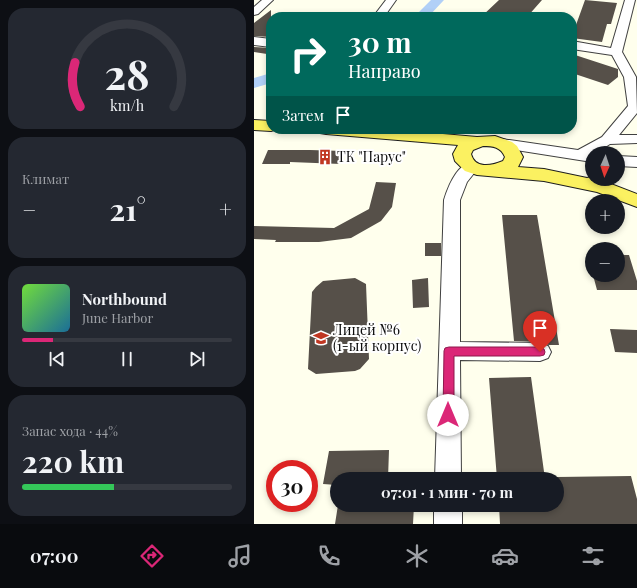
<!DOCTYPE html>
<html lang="ru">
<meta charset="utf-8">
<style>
:root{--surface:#171b24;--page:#242831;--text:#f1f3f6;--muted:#9ea1a6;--line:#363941;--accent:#db2777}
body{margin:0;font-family:"Playfair Display",serif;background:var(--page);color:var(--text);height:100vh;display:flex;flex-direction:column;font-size:15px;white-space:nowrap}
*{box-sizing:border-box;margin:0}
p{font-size:13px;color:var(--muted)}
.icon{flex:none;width:22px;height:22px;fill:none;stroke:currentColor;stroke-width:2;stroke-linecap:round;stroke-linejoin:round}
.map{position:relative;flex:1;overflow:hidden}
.side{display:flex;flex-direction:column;gap:8px;padding:8px;background:#0d0f14;width:254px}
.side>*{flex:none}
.hud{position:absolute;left:12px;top:12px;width:311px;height:122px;border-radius:16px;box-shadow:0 2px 6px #0003;background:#00695c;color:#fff;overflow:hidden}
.needle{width:26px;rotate:183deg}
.fabs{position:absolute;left:331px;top:146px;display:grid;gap:8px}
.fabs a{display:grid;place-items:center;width:40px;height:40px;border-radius:50%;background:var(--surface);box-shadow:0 2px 6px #0003;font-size:20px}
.speed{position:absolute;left:12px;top:460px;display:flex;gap:8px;font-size:20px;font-weight:700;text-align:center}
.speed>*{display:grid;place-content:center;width:52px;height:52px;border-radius:50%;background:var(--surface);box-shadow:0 2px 6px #0003;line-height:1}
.speed .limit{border:6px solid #d22;background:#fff;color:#111}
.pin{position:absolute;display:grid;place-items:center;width:34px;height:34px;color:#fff;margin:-41px -17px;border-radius:50% 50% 50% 0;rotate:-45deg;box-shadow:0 0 4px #0007}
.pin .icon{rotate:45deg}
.me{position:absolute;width:44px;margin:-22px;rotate:0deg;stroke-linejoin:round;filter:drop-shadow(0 0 3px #0008)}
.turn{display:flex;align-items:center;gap:14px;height:84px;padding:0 16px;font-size:18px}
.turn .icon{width:52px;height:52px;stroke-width:2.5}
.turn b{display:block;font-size:28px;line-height:34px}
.then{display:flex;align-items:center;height:38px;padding:0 16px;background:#0003;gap:8px;font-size:15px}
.big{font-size:30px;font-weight:700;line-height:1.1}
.side .card{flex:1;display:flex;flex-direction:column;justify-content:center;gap:6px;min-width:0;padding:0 14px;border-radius:16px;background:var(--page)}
.side .dial{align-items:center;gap:0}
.dial svg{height:104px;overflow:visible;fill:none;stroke:var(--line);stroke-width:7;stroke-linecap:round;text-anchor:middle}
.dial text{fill:var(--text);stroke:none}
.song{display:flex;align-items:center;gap:12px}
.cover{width:48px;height:48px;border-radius:6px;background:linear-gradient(135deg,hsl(100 70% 55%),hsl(200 70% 35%))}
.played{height:4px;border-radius:2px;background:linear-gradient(90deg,var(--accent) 15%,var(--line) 15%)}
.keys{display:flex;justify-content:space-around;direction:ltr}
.heat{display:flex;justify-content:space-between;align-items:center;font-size:22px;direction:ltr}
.charge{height:6px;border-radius:3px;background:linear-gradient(90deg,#34c759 44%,var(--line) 0)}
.trip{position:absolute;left:76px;top:472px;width:234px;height:40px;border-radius:20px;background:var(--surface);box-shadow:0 2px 6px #0003;font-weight:700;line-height:40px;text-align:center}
.tabs{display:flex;height:64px;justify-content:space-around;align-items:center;background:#090b0e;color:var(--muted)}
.tabs .icon{width:28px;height:28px}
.tabs .active{color:var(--accent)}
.tabs b{font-size:18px;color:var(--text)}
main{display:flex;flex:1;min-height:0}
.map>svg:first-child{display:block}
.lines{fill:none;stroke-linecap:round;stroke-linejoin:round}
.river{fill:#b1d0f7;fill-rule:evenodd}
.building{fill:#565049}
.minor-casing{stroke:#404040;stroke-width:2}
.major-casing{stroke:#1e1e1e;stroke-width:2}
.minor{fill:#fff;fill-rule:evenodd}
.major{fill:#fbf161;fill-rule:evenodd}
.route{fill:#db2777;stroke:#8e194d}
.labels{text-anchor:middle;stroke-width:4;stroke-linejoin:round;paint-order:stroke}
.poi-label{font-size:14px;fill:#0d0d0d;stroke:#fff;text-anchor:start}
</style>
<main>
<section class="side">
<div class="card dial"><svg viewBox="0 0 100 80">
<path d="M14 69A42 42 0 1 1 86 69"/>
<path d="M14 69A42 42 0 0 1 10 35" stroke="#db2777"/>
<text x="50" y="56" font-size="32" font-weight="700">28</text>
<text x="50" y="72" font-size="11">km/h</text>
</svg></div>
<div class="card"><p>Климат</p>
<div class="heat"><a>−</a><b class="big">21°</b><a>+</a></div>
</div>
<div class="card">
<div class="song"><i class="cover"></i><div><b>Northbound</b><p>June Harbor</p></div></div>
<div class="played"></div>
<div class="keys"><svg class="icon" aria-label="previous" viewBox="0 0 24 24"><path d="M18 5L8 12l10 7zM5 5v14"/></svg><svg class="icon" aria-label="pause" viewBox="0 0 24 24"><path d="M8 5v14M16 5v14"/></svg><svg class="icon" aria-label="next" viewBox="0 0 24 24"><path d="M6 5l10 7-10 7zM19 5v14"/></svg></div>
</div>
<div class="card"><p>Запас хода · 44%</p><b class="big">220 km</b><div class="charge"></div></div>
</section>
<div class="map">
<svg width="383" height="524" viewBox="0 0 383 524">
<rect width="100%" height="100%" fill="#ffffed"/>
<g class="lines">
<path class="river" d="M177 0H190L174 17H160Z
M17 73V83L0 88V78Z"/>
</g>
<path class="building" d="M245 0H288L273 17H227Z
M331 0 363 3 357 24H353L348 42 318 38V25H322Z
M17 10V37L0 36V23Z
M0 47 17 48V51L13 54 0 52Z
M318 54 364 69V77L354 85 318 73Z
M14 150H56L90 151 87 164 36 162V164H8Z
M122 182 142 183 138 207 127 221 97 238 65 242H21L22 240 0 239V226L80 228 115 209Z
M248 215H283L305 345H295L286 342 260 341Z
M171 243H187V256H171Z
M364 255H375L383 281V290H343L339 275H364Z
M101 278 112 284 115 359 106 369 101 371 62 374 54 369 58 292 62 287 69 281Z
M174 278 175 307 159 308 158 280Z
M356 329 383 330V353L361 352Z
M277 377 291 479H243L235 378Z
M135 450 134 479H83V485L69 484 75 451Z
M377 476 383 499V524H246L245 505H303V477Z
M84 505H160L159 524H81Z"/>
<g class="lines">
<g class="minor-casing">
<path id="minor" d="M8 0H19L4 14 0 15V7Z
M132 0H142L130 17H119Z
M371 0H381L368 52 382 77 383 113 365 135H383V143L356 144 342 153H338V162L243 147 240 144 243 141 248 139 324 150 348 137 374 106 370 77 358 55 318 49V41L357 48Z
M0 37 17 39V47L0 45Z
M364 156 383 157V167L364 166Z
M217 162 223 164 225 167 213 182 206 200V342L286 343 294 346 297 352 294 358 286 361 206 360 207 479H181L190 200C194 187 202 166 217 162Z
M180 505H208V524H180Z"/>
</g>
<g class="major-casing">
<path id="major" d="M0 120 17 121V129H23L17 131 0 130Z
M64 129H132L223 137 241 136 258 142 263 146 269 157 264 167 290 169 333 178 337 177 338 179H344L383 194V207L343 192 290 181 223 175 211 171 201 161 199 154 204 145 72 134 66 133ZM229 146C239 146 247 147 251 157L249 161C237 166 221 169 217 154L219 150Z"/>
</g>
<use href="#minor" class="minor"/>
<use href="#major" class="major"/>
</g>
<path class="route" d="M195 347H286L290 349 291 352 290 355 286 356H200V415L199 419 194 420 190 419 189 415 190 351 191 348Z"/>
<defs>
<g id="building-bare" transform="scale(1.2)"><path d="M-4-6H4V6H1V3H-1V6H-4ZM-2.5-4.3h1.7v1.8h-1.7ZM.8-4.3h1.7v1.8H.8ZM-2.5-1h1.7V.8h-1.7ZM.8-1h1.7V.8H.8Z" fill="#c03722" stroke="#fff" stroke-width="2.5" paint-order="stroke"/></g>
<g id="school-bare" transform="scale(1.2)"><path d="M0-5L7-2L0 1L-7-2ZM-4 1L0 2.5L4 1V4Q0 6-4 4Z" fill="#c03722" stroke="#fff" stroke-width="2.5" paint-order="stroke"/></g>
</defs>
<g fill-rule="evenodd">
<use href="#building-bare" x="71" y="157"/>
<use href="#school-bare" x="67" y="338"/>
</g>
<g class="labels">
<g class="poi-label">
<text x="83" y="162">ТК "Парус"</text>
<text x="79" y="335">Лицей №6<tspan x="79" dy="16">(1-ый корпус)</tspan></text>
</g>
</g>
</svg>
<div class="fabs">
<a><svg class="needle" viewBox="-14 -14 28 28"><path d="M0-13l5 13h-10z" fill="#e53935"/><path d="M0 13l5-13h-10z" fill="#9ea1a6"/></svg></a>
<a>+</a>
<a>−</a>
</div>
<div class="speed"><div class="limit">30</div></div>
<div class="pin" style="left:286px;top:352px;background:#d93025"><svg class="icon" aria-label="arrive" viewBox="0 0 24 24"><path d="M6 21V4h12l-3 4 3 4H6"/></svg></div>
<svg class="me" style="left:194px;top:415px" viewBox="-20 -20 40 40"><circle r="19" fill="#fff"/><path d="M0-13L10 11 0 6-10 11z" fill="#db2777"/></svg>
<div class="trip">07:01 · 1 мин · 70 m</div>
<div class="hud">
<div class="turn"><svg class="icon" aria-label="right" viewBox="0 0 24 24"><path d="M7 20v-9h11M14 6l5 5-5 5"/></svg><div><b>30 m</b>Направо</div></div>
<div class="then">Затем<svg class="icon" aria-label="arrive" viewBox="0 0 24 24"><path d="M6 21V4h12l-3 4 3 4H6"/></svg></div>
</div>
</div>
</main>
<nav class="tabs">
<b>07:00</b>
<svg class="icon active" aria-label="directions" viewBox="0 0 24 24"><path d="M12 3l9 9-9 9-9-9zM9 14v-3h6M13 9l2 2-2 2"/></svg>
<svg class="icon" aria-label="music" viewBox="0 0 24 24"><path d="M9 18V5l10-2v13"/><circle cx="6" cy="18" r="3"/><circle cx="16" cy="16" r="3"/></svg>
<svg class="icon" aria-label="phone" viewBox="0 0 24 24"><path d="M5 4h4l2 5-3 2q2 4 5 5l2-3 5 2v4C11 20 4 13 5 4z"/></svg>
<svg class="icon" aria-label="climate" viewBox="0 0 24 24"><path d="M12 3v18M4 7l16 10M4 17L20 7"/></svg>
<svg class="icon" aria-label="car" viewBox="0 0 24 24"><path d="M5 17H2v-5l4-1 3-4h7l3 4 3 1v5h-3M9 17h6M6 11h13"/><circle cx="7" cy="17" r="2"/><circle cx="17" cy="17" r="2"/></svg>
<svg class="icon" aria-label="filters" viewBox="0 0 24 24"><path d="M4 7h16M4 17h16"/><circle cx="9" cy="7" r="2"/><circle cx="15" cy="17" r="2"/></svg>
</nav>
